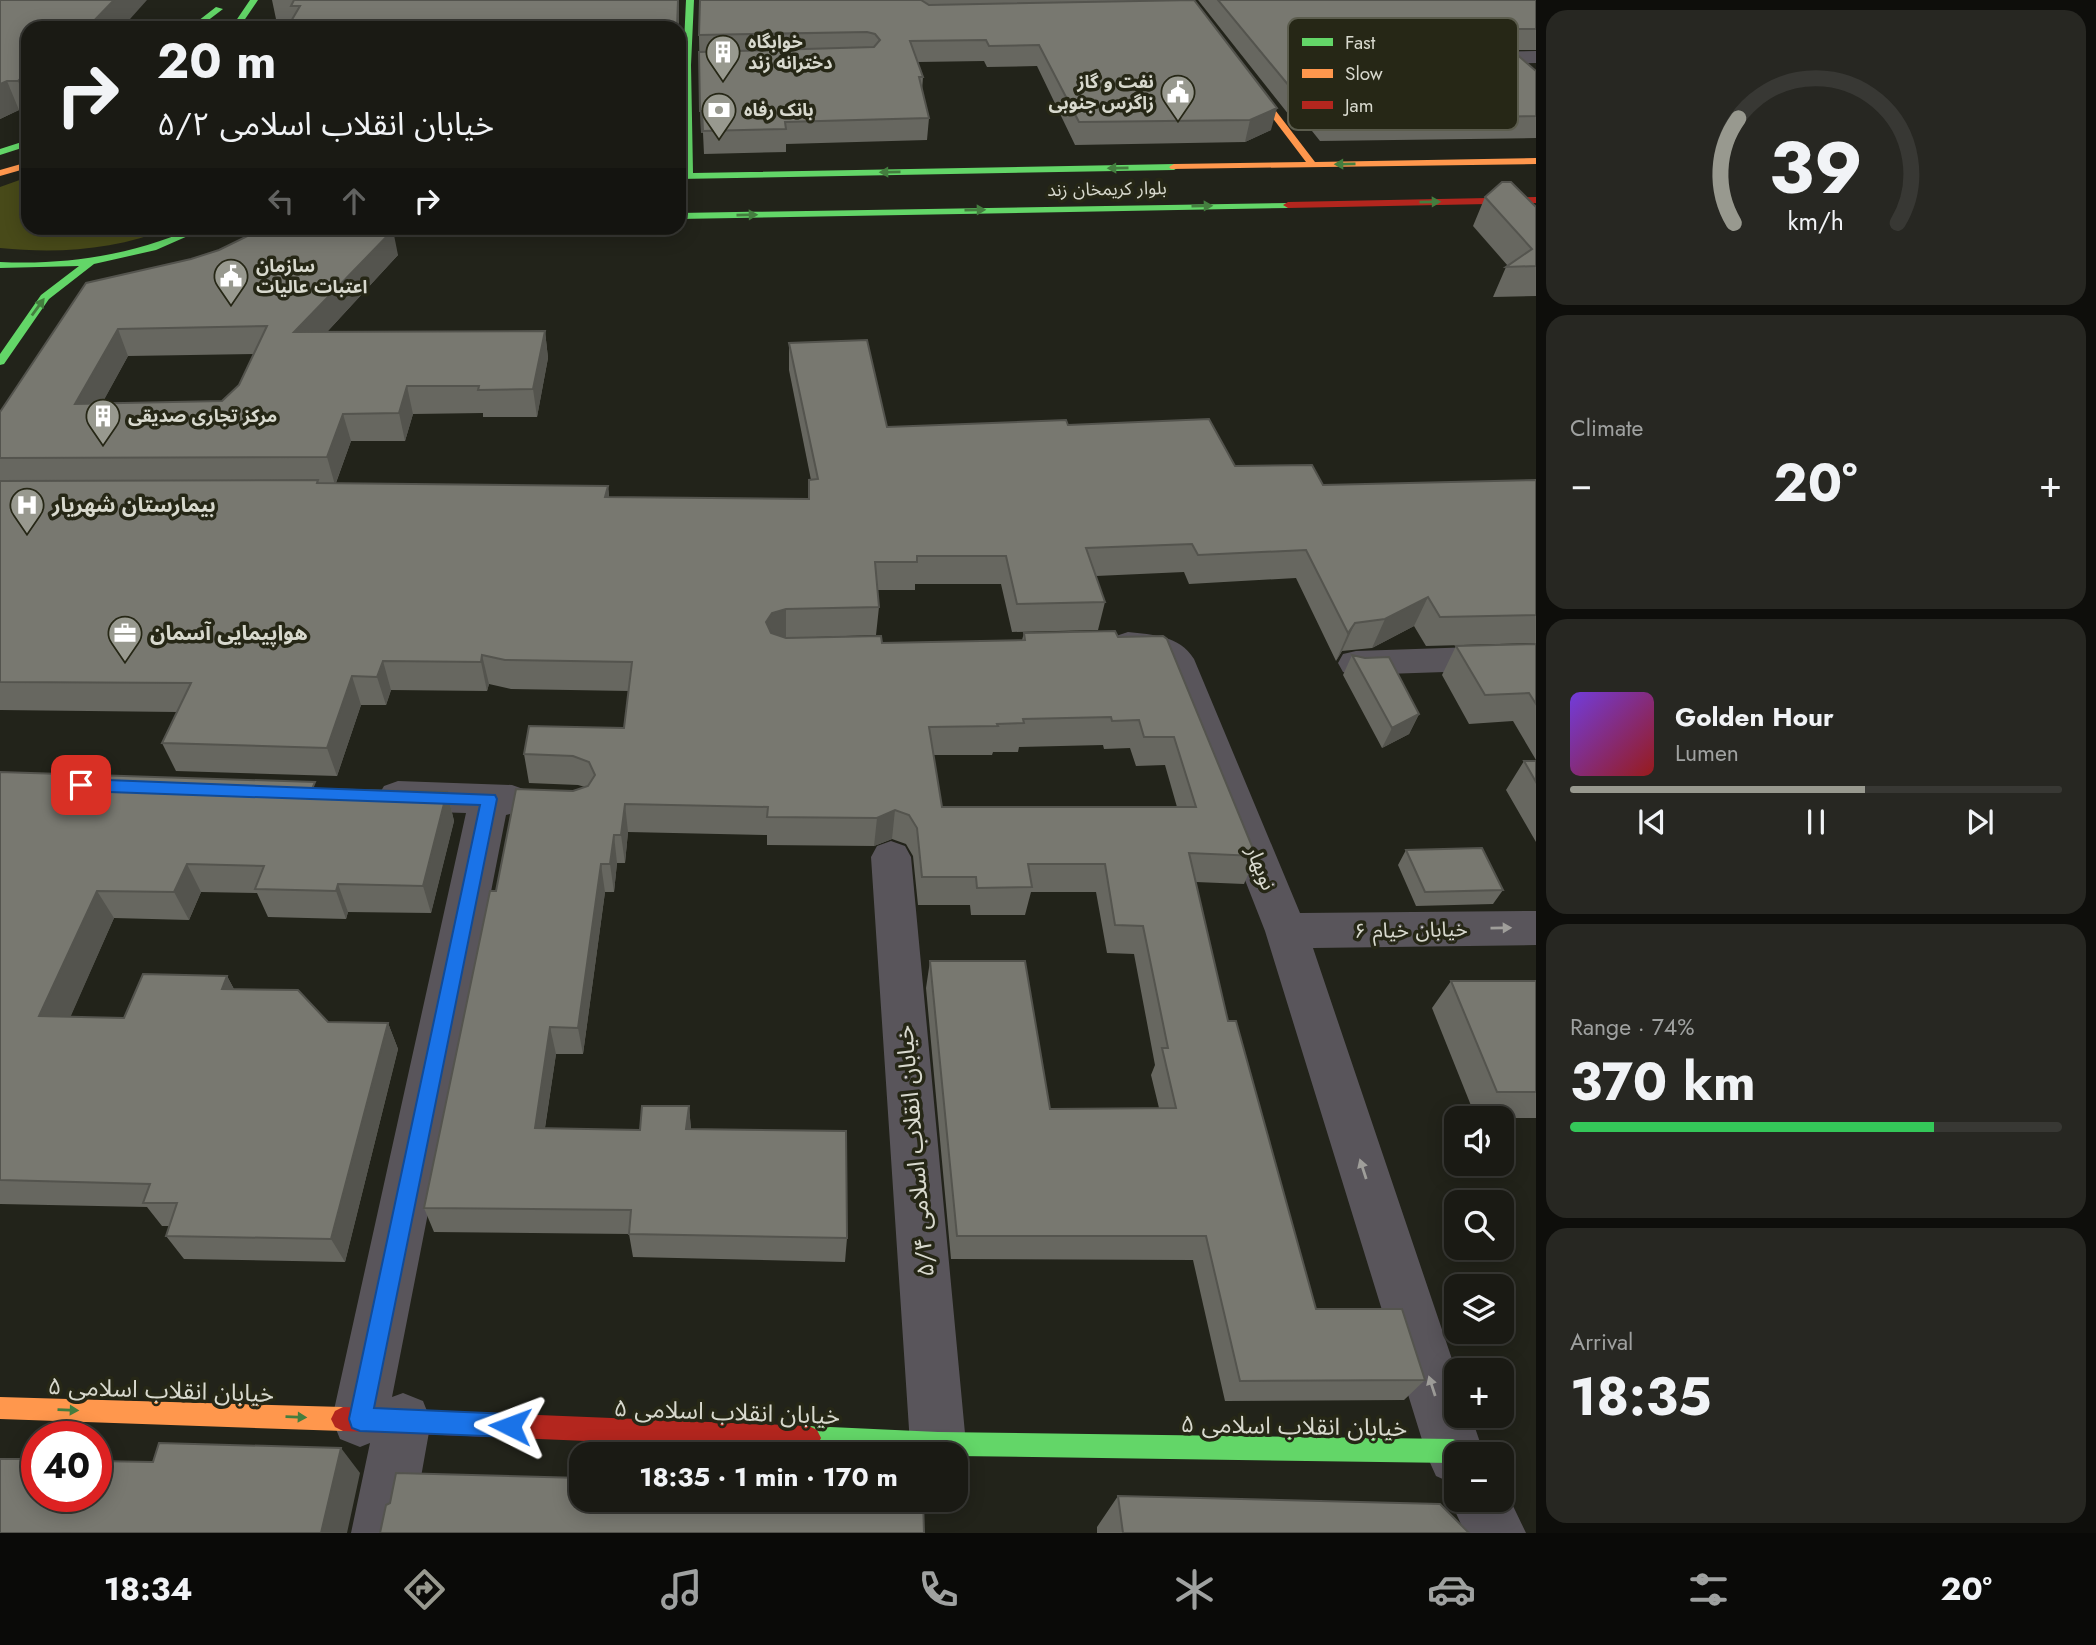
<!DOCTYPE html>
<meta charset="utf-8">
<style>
:root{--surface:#1a1a14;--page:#272722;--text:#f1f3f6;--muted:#9fa1a0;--line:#383834;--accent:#98998f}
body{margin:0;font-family:Jost,"Noto Sans Arabic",sans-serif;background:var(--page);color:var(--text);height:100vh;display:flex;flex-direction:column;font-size:26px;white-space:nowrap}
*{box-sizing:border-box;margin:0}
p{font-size:23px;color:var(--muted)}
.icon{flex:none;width:38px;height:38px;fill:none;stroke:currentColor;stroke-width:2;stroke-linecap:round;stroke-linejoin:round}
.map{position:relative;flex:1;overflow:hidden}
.sheet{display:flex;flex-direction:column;gap:10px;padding:10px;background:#0e0e0b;width:560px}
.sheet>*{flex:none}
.guide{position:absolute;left:21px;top:21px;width:665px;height:214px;border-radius:21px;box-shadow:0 4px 18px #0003,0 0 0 2px var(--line);background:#1a1a14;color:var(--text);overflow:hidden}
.buttons{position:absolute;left:1444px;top:1106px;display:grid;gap:14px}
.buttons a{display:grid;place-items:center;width:70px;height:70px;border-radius:14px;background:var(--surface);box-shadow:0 4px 18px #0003,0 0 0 2px var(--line);font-size:35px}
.speed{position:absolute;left:21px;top:1421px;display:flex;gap:14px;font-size:35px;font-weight:700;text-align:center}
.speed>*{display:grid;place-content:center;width:91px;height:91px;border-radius:50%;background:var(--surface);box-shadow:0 4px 18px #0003,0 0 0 2px var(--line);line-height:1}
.speed .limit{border:10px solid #d22;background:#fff;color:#111}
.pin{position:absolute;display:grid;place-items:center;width:60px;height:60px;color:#fff;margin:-30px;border-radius:14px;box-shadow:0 4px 10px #0006}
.me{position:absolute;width:77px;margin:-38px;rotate:273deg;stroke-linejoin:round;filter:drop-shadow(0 0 5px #0008)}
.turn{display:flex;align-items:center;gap:24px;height:147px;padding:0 21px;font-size:32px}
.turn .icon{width:91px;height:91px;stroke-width:2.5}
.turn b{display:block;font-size:49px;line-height:60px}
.lanes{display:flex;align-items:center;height:66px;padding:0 21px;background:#0003;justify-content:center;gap:35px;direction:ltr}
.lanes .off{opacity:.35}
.big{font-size:52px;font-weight:700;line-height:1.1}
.sheet .widget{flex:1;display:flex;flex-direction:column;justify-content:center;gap:10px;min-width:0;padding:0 24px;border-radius:21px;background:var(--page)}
.sheet .dial{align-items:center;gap:0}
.dial svg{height:182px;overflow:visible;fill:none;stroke:var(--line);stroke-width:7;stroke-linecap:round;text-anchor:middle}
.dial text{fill:var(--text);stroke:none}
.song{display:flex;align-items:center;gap:21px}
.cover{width:84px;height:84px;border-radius:10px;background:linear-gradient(135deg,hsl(260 70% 55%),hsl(0 70% 35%))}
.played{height:7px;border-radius:4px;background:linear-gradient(90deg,var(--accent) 60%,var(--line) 60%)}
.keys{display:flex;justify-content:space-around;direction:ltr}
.heat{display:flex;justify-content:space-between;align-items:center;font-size:38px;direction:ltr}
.charge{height:10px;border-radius:5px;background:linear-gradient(90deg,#34c759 74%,var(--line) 0)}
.trip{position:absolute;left:569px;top:1442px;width:399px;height:70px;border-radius:21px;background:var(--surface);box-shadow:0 4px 18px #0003,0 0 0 2px var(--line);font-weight:700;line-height:70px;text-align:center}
.tabs{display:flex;height:112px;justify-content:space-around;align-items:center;background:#0a0a08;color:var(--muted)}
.tabs .icon{width:49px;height:49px}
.tabs .on{color:var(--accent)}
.tabs b{font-size:32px;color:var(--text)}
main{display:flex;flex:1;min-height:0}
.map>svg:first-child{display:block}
.green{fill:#484a19}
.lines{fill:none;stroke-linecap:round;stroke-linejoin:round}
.street{fill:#59555b;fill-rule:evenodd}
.fast{fill:#63d668;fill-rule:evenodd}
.slow{fill:#ff974d;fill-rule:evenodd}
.jam{fill:#b3261e;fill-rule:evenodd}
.wall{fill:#676760;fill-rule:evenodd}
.shaded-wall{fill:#54544e}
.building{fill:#787870;stroke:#54544e;stroke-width:2;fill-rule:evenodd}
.oneway{fill:#447e3f}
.oneway2{fill:#9f9e9a}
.route{fill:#1a73e8;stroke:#114b97;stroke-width:2}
.labels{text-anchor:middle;stroke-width:7;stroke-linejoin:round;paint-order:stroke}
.far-poi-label{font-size:18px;font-weight:bold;fill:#d8d9ce;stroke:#262716;text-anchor:start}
.far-street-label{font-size:18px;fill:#d8d9ce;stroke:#262716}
.poi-label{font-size:21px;font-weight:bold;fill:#d8d9ce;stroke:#262716;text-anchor:start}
.street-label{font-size:21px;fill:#d8d9ce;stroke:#262716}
.near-street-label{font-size:24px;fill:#d8d9ce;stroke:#262716}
.key{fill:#262716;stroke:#5b5c4d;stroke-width:2}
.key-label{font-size:19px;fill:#d8d9ce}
</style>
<main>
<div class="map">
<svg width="1536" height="1533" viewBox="0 0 1536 1533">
<rect width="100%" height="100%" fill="#22231a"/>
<path class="green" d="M28 177V228H170C115 250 58 254 0 248V187Z"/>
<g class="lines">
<path class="street" d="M1536 51V63L1469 64 1459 58 1469 52Z
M1128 632C1153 635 1179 635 1194 659L1300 913 1536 911V945L1313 948 1456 1371V1416H1471L1484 1454H1456V1485L1436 1476 1427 1456 1265 931 1161 666 1152 659 1116 652 1110 644 1116 636Z
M1536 645V669L1356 675 1343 672 1338 663 1343 654 1356 651Z
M398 781 512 785 526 790 532 800 526 810 506 815 392 1397 403 1393 423 1401 431 1421 411 1533H351L370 1443 360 1447 340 1439 332 1419 466 813 398 811 384 806 378 796 384 786Z
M891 841 905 846 911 857 966 1444 956 1465V1454H914L910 1444 871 857 877 846Z
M1502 1483 1526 1533H1465L1450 1500 1456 1485V1500H1502Z"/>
<path class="fast" d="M250 0H258L239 28H231Z
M686 0H694L691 65 693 173 1174 164 1179 167 1174 170 679 179V173H683V65Z
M216 7 223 9 198 28H189Z
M28 140V146L0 155V149Z
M1291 203 1293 205 1288 208 679 219V213Z
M194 228H206L156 250 94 264 49 299 4 364 0 365V354L41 295 79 266 0 268V262C69 265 131 255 194 228Z
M809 1426 938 1432 1453 1439 1461 1443 1465 1451 1463 1454H1456V1461L1453 1463 956 1456 809 1450 801 1446 797 1438 801 1430Z"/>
<path class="slow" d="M1183 0H1191L1315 162 1536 158V164L1171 169 1169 167 1174 164 1306 162Z
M28 162V168L0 176V170Z
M0 1397 343 1407 351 1411 355 1419 351 1427 343 1431 0 1419Z"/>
<path class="jam" d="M1536 197V203L1288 208 1283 205 1288 202Z
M343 1407 809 1426 817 1430 821 1438 817 1446 809 1450 343 1431 335 1427 331 1419 335 1411Z"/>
</g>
<path class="wall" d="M0 0 28 28V110H19L0 119Z
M272 0H679V28H287L293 19H276Z
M700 0H1194L1271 130 1245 142 1075 145 1037 66 987 67 984 61 918 62 923 77 922 91 929 118 927 140 786 144V152L704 154 703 133H701L699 35Z
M1198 0H1536V50H1511L1536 71V138L1320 141 1300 116 1293 120Z
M1485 197 1536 207V296L1493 297 1506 267 1508 266 1473 226Z
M264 228H378L379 230 398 255 327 332 545 331 548 358 537 417H483V413L413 414 405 441H351L336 483 608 486 609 497 808 499 809 480H811L789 370V343L887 427 1068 425 1235 466 1323 485 1536 480V643L1426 646 1414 626 1372 648 1342 651 1336 661 1296 578 1189 584 1184 572 1096 576 1105 602 1098 630 1012 632 1001 584H915V590H877L879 607 876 635 785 638 882 643 1022 640 1024 633 1118 637 1256 856 1244 884 1196 882 1228 1021 1316 1309 1425 1380 1404 1400 1225 1401 1193 1260 951 1259 926 988 930 961 1050 1109 1159 1108 1151 1075 1155 1065 1134 954 1107 953 1096 892H1031L1025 915H971L970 905H918L913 856 906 844 892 839 874 846 767 845V835L628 832 625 863H617L614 892H605L583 1054H556L545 1128 640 1130 689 1106 691 1129 847 1238 845 1262 633 1257 629 1234 434 1232 424 1208 496 891 573 791 585 787 578 785 529 783 524 754 624 728 629 691 511 689 489 684 487 691 391 690 386 705H361L337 776 176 771 162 743 177 712 0 710V412L191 259 219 250ZM254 354 239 385 222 401 102 403 128 356ZM1103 745 1104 749 1130 748 1136 766 1165 765 1177 807H942L933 755H992L993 752H1018L1019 747Z
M1536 644V760L1513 721 1469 724 1442 675 1456 646Z
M1352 655 1419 714 1409 734 1382 748 1343 675Z
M1524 761H1536V842L1506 790Z
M0 772 317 789 447 792 454 821 431 913 348 912 346 919 268 917 257 893 201 892 189 920 114 918 70 1017 124 1018 227 976 234 989 328 1022 388 1023 398 1049 345 1262 184 1259 166 1236 169 1226H162L147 1207 0 1204Z
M1406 850 1503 890 1493 904 1416 906 1398 865Z
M1451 981H1536V1118H1476L1432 1008Z
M1118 1496 1469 1533H1097V1527Z"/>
<path class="shaded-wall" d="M114 0H147L122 28H87Z
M678 0H679V28H677Z
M1476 29 1469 49 1464 36Z
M28 72V107L18 81Z
M7 81 19 110 0 119V84Z
M1306 94 1300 116 1293 120 1299 98Z
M1277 108 1271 130 1245 142 1250 120Z
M700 111H702L703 133H701Z
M377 228H378L381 242 393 230 398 255 302 359 294 332Z
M118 329 128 356 87 431 75 404Z
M545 331 548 358 537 417 533 389Z
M407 386 413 414 405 441 399 413Z
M343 414 351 441 335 485 327 457Z
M608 486 611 514 605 497Z
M1428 597 1414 626 1372 648 1385 619Z
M786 609V637L772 641 766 622 772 613Z
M1355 623 1342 651 1336 661 1348 633Z
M482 655 489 684 487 691 481 662Z
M383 661 391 690 386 705 377 677Z
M352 676 361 705 337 776 327 748Z
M1419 714 1409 734 1382 748 1392 728Z
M447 792 454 821 431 913 423 886Z
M625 804 628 832 625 863 621 835Z
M895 810 892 839 874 846 877 818Z
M614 835 617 863 614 892 610 864Z
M187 864 201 892 189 920 174 892Z
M601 864 605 892 583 1054 578 1028Z
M338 884 348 912 346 919 336 891Z
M97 891 114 918 59 1043 39 1016Z
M227 976 241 1003 222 989Z
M388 1023 398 1049 345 1262 331 1239Z
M550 1027 556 1054 541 1153 535 1128Z
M689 1106 691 1131 686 1129Z
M341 1448 360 1473 347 1533H321Z"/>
<path class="building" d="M0 0H114L87 28H28V72L18 81H7L0 84Z
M294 0H678L677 28H287L300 6H291Z
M700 0H921L929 5 1194 0 1277 108 1250 120 1079 122 1039 45 989 46 986 40 910 41 923 77H919L929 118 785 122 786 129 703 131 702 111H700L699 52 874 47 880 40 875 34 867 32 699 35Z
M1218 0H1536V29H1476L1464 36 1477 46 1506 45 1536 71V116L1326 119 1306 94 1299 98Z
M1502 182H1511L1536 207V266L1506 267 1532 249 1485 197Z
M264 228H377L375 230H393L294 332 545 331 533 389 478 390 479 386H407L399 413 343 414 327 457 0 458V412L86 283 191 259 219 250ZM267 326 239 385 222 401 75 404 118 329Z
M867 340 887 427 1066 420 1068 425 1209 419 1235 466 1312 465 1323 485 1536 480V615L1440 617 1428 597 1385 619 1355 623 1348 633 1306 550 1198 555 1192 544 1086 548 1105 602 1017 604 1006 556H917V562H875L879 607 786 609 772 613 766 622 771 633 786 638 881 636 882 643 1025 640 1024 633 1115 631 1118 637 1163 636 1167 639 1256 856 1189 853 1228 1021H1236L1316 1309H1402L1425 1380 1240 1381 1206 1236H957L930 961H1025L1050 1109 1176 1108 1162 1048H1168L1143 926 1115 925 1105 864H1028L1032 887 977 888 976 877H922L917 828 909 815 895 810 877 818 767 817 768 807 625 804 621 835H614L610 864H601L578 1028 550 1027 535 1128 640 1130 642 1106H689L686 1129 846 1131 847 1238 629 1234 631 1210 424 1208 490 891H496L516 789 573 791 588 786 595 775 589 762 573 756 524 754 529 726 624 728 632 662 505 660 482 655 481 662 383 661 377 677 352 676 327 748 162 743 191 683 0 682V481L318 480 317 483 608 486 605 497 809 499V480L818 479 789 343ZM1111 717 1112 721 1139 720 1144 737H1174L1196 807H942L929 727 998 726 997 724 1024 723 1023 719Z
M1536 644V704L1529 693 1485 695 1456 646Z
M1352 655 1365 658 1389 657 1419 714 1392 728Z
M1524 761H1536V782Z
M0 772 315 782 312 789 447 792 423 886 338 884 336 891 255 889 264 866 187 864 174 892 97 891 39 1016 124 1018 143 974 227 976 222 989 298 990 328 1022 388 1023 331 1239 166 1236 177 1203H143L150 1184 0 1180Z
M1482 848 1503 890 1425 892 1406 850Z
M1451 981H1536V1092H1497Z
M159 1443 341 1448 321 1533H0V1459H37V1496H96V1461L153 1462Z
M396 1473 581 1478V1500H923L924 1533H380L386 1505 390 1503Z
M1118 1496 1440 1504 1469 1533H1123Z"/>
<defs><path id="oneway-solid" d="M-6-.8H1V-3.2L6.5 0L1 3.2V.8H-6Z" transform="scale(1.75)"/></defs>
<g class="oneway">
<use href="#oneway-solid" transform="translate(1345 164) rotate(179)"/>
<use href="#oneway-solid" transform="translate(1118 168) rotate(179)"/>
<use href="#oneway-solid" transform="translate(890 172) rotate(179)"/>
<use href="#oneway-solid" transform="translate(1430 202) rotate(-1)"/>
<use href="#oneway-solid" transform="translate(1202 206) rotate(-1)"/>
<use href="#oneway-solid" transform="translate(975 210) rotate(-1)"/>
<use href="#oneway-solid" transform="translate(747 215) rotate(-1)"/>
<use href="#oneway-solid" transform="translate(38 307) rotate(-54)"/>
<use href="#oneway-solid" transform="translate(68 1410) rotate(2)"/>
<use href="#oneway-solid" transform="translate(296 1417) rotate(2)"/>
</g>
<g class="oneway2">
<use href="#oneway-solid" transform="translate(1501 928) rotate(-1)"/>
<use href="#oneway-solid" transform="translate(1363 1169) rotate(-108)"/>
<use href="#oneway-solid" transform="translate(1432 1386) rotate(-108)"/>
</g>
<path class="route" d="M81 779 495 795 497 799 374 1408 510 1414 519 1417 522 1426 519 1434 510 1437 360 1431 352 1428 349 1419 480 805 81 791 73 785Z"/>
<defs>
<g id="building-pin" transform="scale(1.75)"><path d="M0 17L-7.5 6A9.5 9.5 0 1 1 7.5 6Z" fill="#98998f" stroke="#262716"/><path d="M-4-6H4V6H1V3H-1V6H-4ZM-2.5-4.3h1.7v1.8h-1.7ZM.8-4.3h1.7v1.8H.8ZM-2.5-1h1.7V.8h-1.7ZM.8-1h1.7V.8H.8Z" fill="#fff"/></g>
<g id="civic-pin" transform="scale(1.75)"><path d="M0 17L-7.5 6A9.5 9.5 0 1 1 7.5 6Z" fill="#98998f" stroke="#262716"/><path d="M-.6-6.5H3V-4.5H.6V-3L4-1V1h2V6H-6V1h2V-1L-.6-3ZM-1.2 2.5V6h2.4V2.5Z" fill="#fff"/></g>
<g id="bank-pin" transform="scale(1.75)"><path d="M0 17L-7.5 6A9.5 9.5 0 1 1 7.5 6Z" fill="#98998f" stroke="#262716"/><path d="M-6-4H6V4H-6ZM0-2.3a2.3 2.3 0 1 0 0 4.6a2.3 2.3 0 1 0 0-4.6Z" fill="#fff"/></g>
<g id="hospital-pin" transform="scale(1.75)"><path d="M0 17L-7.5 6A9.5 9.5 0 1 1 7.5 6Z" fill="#98998f" stroke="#262716"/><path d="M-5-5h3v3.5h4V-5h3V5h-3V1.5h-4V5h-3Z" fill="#fff"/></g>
<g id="office-pin" transform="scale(1.75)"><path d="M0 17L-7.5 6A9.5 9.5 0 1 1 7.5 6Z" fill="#98998f" stroke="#262716"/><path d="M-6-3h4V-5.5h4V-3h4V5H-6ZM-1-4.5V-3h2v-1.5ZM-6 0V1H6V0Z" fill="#fff"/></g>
</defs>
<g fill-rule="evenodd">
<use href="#building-pin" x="723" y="52"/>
<use href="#civic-pin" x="1178" y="92"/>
<use href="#bank-pin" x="719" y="110"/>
<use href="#civic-pin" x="231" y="276"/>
<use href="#building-pin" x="103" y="416"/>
<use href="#hospital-pin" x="27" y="505"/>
<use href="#office-pin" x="125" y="633"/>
</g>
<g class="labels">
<g class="far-poi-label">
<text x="748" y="48">خوابگاه<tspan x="748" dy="21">دخترانه زند</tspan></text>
<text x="1154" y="88" text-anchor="end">نفت و گاز<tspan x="1154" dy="21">زاگرس جنوبی</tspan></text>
<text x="744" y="116">بانک رفاه</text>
<text x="256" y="272">سازمان<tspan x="256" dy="21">اعتبات عالیات</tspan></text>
<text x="128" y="422">مرکز تجاری صدیقی</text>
</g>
<g class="far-street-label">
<text transform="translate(1107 189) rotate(-1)" y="6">بلوار کریمخان زند</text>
</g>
<g class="poi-label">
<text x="52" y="512">بیمارستان شهریار</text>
<text x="150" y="640">هواپیمایی آسمان</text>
</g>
<g class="street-label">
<text transform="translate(1261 868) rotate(68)" y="7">نوبهار</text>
<text transform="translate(1411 930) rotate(-1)" y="7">خیابان خیام ۶</text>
</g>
<g class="near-street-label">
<text transform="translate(915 1151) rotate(-95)" y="8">خیابان انقلاب اسلامی ۵/۴</text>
<text transform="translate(161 1390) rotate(2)" y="8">خیابان انقلاب اسلامی ۵</text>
<text transform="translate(727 1412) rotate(2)" y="8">خیابان انقلاب اسلامی ۵</text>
<text transform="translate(1294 1426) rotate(1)" y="8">خیابان انقلاب اسلامی ۵</text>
</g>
</g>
<rect x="1288" y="18" width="230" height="112" rx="10" class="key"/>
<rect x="1302" y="38" width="31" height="8" fill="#63d668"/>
<rect x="1302" y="69" width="31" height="9" fill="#ff974d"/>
<rect x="1302" y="101" width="31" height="8" fill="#b3261e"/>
<g class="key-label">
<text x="1345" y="49">Fast</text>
<text x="1345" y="80">Slow</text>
<text x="1345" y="112">Jam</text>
</g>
</svg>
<div class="buttons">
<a><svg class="icon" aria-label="sound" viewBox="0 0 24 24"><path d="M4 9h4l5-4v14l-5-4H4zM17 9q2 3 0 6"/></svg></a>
<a><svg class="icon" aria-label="search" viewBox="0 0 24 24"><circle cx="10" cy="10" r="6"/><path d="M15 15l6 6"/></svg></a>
<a><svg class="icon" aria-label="layers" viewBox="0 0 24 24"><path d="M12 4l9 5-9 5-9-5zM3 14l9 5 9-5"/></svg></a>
<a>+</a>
<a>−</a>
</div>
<div class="speed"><div class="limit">40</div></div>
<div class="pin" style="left:81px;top:785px;background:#d93025"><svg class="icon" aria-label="arrive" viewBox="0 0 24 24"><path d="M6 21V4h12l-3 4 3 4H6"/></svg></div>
<svg class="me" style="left:510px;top:1426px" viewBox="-20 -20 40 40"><path d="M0-17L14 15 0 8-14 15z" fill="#1a73e8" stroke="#fff" stroke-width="4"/></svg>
<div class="trip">18:35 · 1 min · 170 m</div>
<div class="guide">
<div class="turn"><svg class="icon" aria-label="right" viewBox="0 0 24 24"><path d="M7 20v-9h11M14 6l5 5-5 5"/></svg><div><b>20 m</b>خیابان انقلاب اسلامی ۵/۲</div></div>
<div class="lanes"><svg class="icon off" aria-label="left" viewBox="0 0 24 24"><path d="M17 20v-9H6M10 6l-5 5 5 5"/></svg><svg class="icon off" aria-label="ahead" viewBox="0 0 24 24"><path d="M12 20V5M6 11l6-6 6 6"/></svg><svg class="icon" aria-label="right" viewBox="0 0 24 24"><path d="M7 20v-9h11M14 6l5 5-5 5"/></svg></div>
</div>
</div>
<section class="sheet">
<div class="widget dial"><svg viewBox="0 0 100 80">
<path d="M14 69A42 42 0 1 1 86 69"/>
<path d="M14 69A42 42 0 0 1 16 23" stroke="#98998f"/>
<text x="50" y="56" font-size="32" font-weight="700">39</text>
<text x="50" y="72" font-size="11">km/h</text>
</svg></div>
<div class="widget"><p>Climate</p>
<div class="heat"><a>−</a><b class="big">20°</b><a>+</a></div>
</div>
<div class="widget">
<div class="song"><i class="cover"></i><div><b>Golden Hour</b><p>Lumen</p></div></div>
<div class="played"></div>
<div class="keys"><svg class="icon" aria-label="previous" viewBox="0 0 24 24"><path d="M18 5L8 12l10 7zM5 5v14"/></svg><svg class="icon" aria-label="pause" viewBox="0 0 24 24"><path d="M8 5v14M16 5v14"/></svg><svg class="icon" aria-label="next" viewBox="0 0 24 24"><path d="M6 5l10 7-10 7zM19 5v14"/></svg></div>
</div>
<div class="widget"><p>Range · 74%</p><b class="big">370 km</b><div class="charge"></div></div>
<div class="widget"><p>Arrival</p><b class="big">18:35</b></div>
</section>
</main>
<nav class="tabs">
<b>18:34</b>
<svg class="icon on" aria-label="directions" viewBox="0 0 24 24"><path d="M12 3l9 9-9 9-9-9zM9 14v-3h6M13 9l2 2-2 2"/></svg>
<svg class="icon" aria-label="music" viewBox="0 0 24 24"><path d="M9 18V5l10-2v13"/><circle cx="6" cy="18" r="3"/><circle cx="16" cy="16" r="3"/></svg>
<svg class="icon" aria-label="phone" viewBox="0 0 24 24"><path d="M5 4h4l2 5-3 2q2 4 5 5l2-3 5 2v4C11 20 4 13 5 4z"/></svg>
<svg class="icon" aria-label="climate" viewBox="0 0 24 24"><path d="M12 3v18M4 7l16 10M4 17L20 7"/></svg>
<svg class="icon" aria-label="car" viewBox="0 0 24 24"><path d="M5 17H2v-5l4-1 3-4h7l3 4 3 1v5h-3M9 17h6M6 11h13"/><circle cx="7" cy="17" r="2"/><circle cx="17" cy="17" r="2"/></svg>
<svg class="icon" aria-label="filters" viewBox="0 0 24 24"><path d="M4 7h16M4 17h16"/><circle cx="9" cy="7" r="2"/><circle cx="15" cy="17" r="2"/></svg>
<b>20°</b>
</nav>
